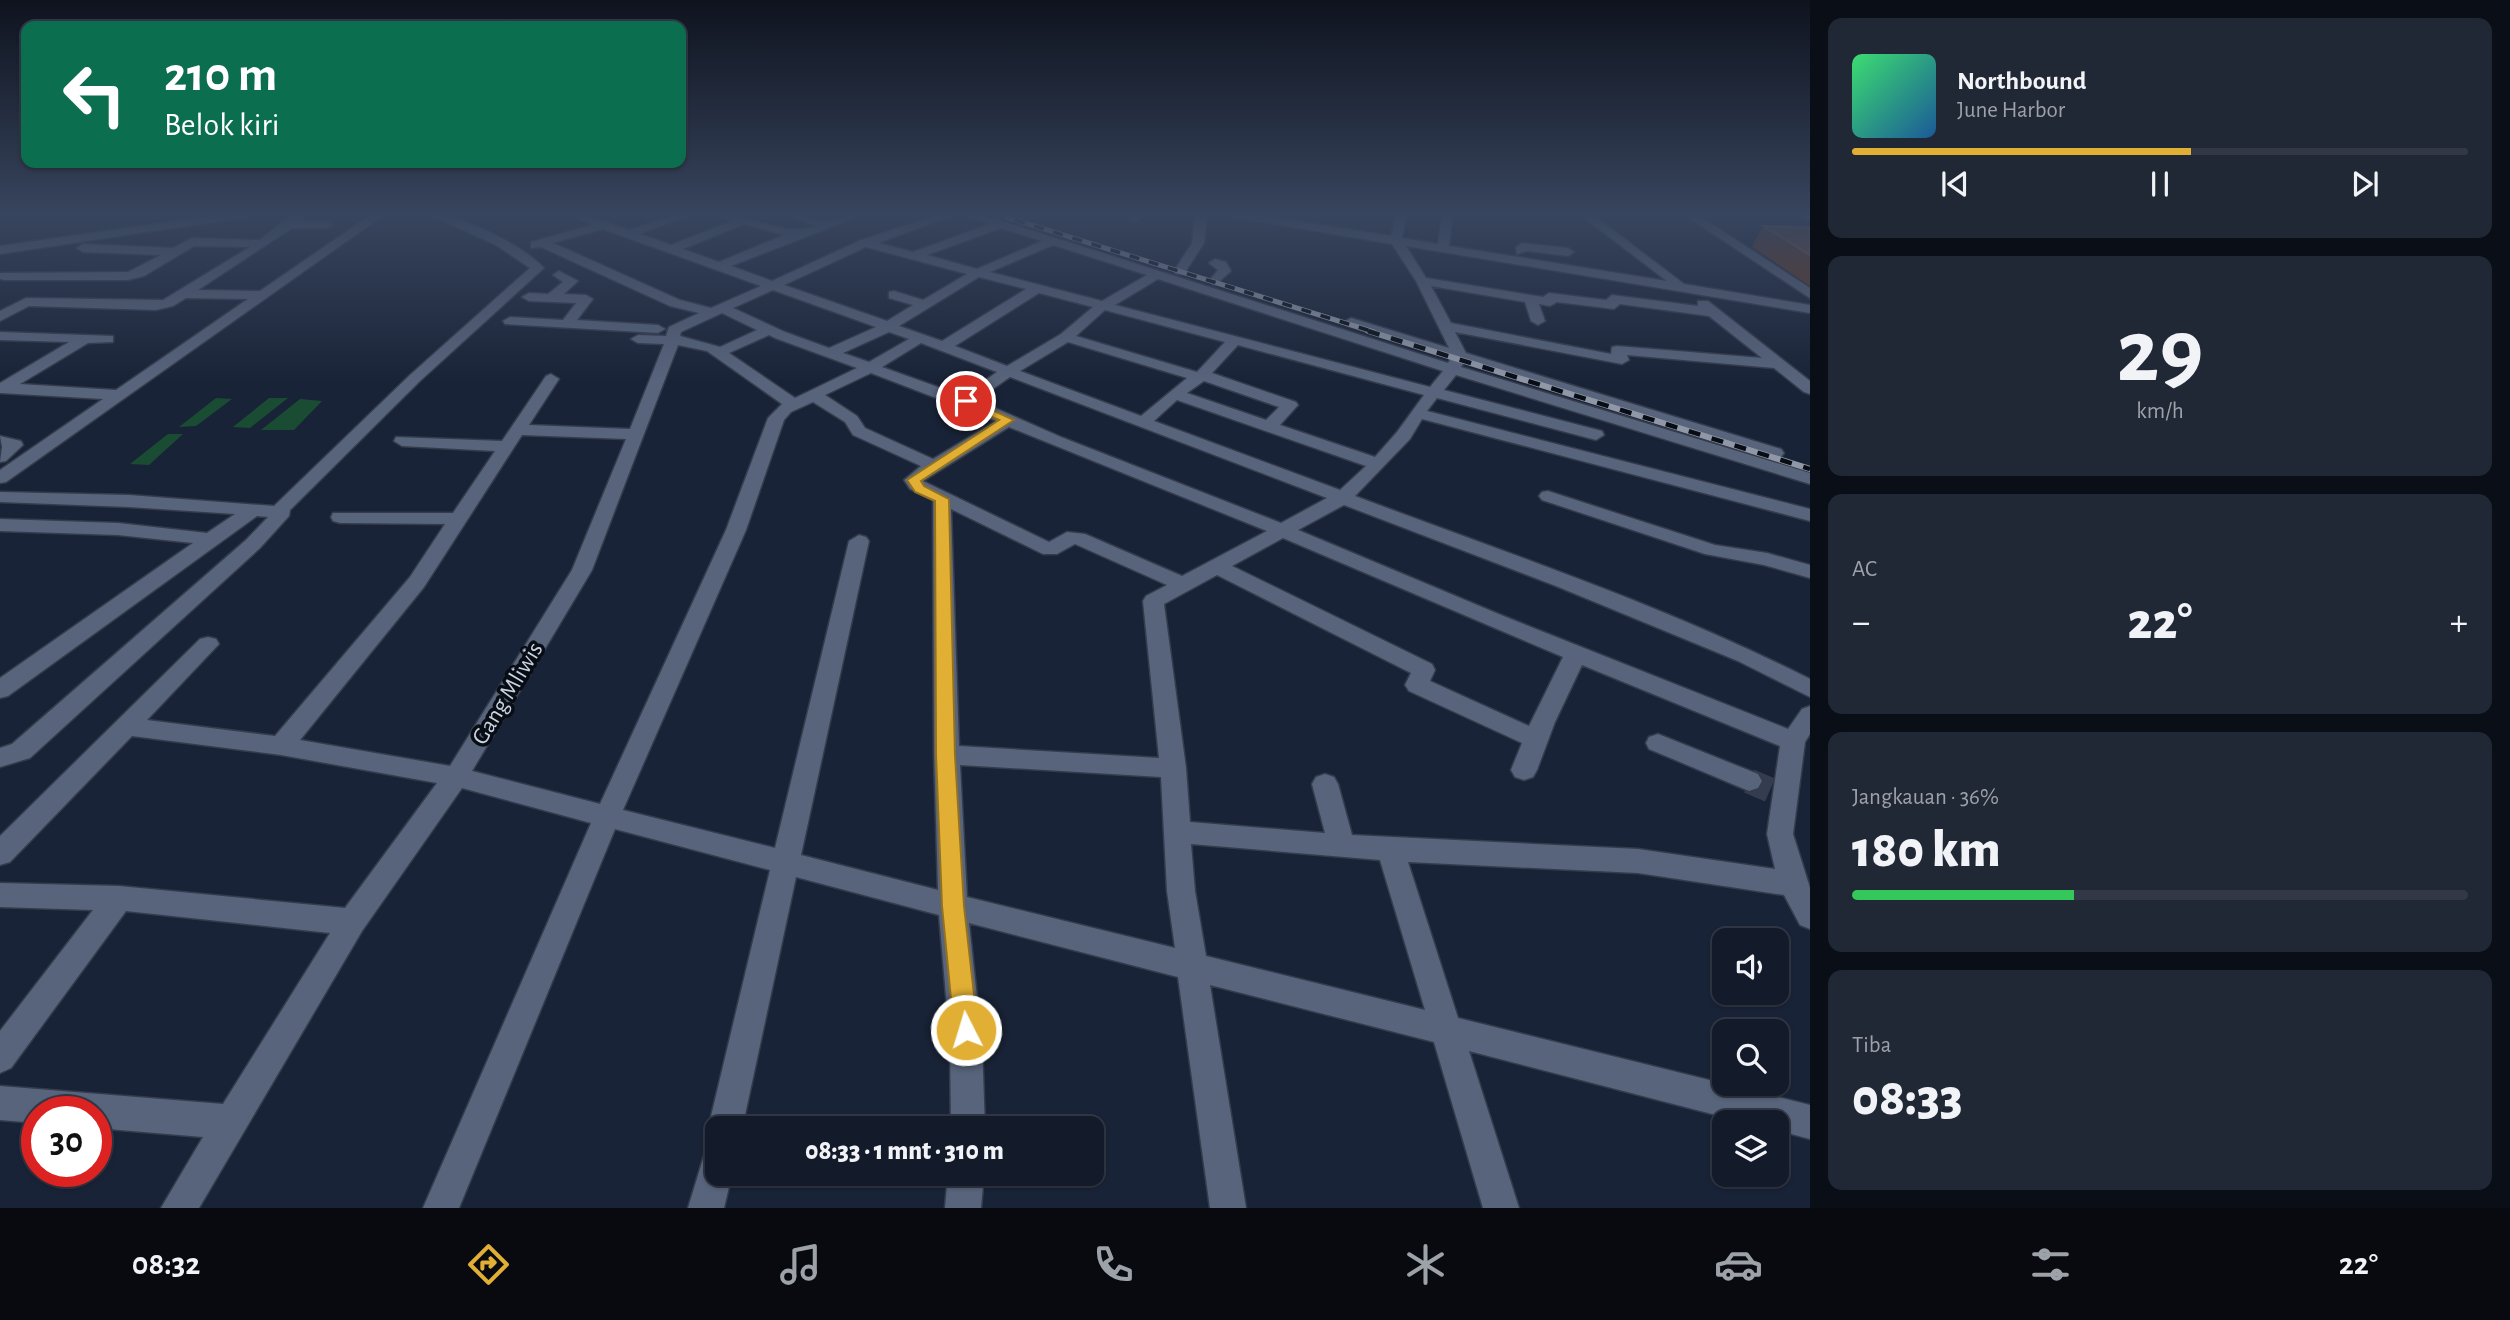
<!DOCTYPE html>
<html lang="id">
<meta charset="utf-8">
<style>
:root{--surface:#131a29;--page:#202735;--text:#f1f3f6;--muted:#9da1a8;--line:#323846;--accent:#e1af34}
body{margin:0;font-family:"Alegreya Sans",sans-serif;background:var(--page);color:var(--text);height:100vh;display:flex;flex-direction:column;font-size:26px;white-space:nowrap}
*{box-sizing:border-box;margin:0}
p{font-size:23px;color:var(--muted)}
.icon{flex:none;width:38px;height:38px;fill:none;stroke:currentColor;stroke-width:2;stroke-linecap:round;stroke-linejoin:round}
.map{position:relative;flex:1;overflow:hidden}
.details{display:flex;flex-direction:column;gap:18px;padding:18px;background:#0a0e17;width:700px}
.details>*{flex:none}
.top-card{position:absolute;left:21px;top:21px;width:665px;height:147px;border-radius:14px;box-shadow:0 2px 5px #0004,0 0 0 2px var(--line);background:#0b6e4f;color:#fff;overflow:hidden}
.tools{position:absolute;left:1712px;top:928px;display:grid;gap:14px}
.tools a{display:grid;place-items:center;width:77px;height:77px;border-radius:14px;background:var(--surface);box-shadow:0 2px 5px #0004,0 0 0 2px var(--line);font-size:35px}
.speed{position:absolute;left:21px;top:1096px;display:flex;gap:14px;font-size:35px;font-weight:700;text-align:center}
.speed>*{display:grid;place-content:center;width:91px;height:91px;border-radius:50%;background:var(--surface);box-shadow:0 2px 5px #0004,0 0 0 2px var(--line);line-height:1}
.speed .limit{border:10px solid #d22;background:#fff;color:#111}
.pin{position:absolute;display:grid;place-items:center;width:60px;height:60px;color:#fff;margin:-30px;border:4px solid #fff;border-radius:50%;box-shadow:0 2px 7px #0007}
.me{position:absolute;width:77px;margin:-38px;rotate:355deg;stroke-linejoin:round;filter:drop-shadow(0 0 5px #0008)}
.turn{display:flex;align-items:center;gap:24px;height:147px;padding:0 28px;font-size:32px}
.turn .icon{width:91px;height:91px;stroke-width:2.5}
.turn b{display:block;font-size:49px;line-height:60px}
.big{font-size:52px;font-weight:800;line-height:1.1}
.details .card{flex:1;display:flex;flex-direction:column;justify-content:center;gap:10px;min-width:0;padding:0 24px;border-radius:14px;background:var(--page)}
.details .dial{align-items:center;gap:0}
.dial b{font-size:91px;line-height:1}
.song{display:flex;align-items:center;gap:21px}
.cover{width:84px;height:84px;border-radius:10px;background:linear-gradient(135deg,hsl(140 70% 55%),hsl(210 70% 35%))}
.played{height:7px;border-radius:4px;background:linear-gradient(90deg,var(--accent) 55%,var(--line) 55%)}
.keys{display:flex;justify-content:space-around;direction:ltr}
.heat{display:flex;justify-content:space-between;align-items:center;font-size:38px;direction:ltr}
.charge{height:10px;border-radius:5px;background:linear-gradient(90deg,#34c759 36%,var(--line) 0)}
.trip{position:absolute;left:705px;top:1116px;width:399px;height:70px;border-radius:14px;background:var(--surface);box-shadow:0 2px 5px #0004,0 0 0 2px var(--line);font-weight:800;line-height:70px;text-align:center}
.menu{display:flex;height:112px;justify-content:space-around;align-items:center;background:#080a10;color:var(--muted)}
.menu .icon{width:49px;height:49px}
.menu .current{color:var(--accent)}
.menu b{font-size:32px;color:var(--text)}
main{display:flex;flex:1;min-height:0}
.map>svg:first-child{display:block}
.green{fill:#1a4c33}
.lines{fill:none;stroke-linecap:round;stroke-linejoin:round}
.minor-tunnel{stroke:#343d50;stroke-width:25;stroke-dasharray:25 13;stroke-linecap:butt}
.minor-casing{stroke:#343c4c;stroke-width:3}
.major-casing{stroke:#343c4c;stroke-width:3}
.minor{fill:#58647b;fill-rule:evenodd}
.major{fill:#5b84b1;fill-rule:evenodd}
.rail-far1-casing{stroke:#9098a7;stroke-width:5}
.rail-casing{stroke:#9098a7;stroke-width:6}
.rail-far1{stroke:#080d15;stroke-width:3.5;stroke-dasharray:10;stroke-linecap:butt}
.rail{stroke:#080d15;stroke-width:4.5;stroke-dasharray:12;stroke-linecap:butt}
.wall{fill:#68391e}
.building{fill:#734a32;stroke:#815f4d;stroke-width:2}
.route{fill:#e1af34;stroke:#927222;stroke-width:2}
.labels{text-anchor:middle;stroke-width:7;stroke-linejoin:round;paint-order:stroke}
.street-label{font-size:24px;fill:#cbd2df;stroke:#080d15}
</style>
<main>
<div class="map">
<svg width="1810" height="1208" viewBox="0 0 1810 1208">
<rect width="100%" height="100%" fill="#192337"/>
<path class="green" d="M216 398 232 399 196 426 179 427Z
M269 398H288L250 428 233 427Z
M300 399 322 401 294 430H261Z
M168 434H183L149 465 130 464Z"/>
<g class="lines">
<path class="minor-tunnel" d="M1749 781 1770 790"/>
<g class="minor-casing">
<path id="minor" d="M225 214H253L247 217 0 254V246Z
M296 214H309L301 221 327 222 333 225 327 228H292L198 290 260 291 372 214H385L6 482 0 483V470L103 399 0 393V383L69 342 0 340V332L113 336V342L88 343 20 384 116 390 248 299 186 298 173 306 156 310 29 306 0 321V311L26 298 163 300 250 247 194 246 144 276 128 280H4L0 279V273L128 272 161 255 83 252 77 248 83 244 173 248 192 238 260 240 282 222Z
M428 214C460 214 521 244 544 268L420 381 290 510 289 516 260 548 30 758 0 767V748L12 744 246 540 268 517 257 516 8 696 0 698V678L193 543 118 535 0 531V519L118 523 207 533 235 514 129 507 0 502V492L129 495 274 506 410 375 530 268 496 245Z
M568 214H583L629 230 677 214H692L640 234 671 245 732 221 714 214C749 214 785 238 816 226L785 214C801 214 810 220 825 222 832 223 851 214 864 214L731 266 772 281 861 240 941 214H957L878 243 913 252 990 224 963 214H980L1448 363 1451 358 1346 325 1344 322 1351 318 1449 348 1416 281 1392 244 1233 217 1227 214H1252L1391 236 1397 214H1407L1402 238 1438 244 1442 214H1453L1449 246 1667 281 1579 214H1592L1684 284 1810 305V313L1406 246 1426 278 1543 297 1549 293 1606 300 1612 295 1698 306V301H1708L1810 381V394L1804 392 1774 368 1627 355 1629 360 1622 364 1455 332 1466 353 1781 449 1784 453 1781 457H1769L1464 362 1461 367 1810 473V484L1456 375 1444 390 1602 431 1604 435 1596 440 1437 398 1427 411 1810 509V521L1422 419 1410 439 1355 496C1507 553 1664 605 1810 679V697L1738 661 1556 586 1344 505 1298 530 1501 615 1788 729 1802 709 1810 706V734L1805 742 1793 834 1810 888V929L1800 925 1784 895 1638 873 1408 862 1458 1018 1810 1105V1139L1776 1130V1122H1743L1469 1051 1519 1208H1483L1434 1042 1210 985 1246 1208H1210L1178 977 969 923 982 1043 985 1129H951L950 1043 939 915 796 877 742 1129H718V1143L713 1141 708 1129 770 870 615 829 459 1208H423L591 823 462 788 362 931 199 1208H161L203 1137 96 1128V1111H37V1123L0 1120V1086L223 1104 330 933 126 911 11 1068 0 1073V1031L93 910 0 907V883L119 886 345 908 437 783 281 755 132 736 10 862 0 865V836L200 639 208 637 216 639 219 644 147 720 275 736 410 577 445 524 340 523 333 521 331 517 333 513H453L495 451 402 446 394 441 396 437 502 441 546 376 551 374 559 379 529 425 630 429 664 344 638 343 631 339 638 335 666 336 669 327 699 313 670 306 541 247 531 248V242L592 225ZM744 224 784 235 719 262 683 249ZM1001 228 1042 241 977 269 927 255ZM603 229 761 286 711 308 680 300 553 243ZM1053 245 1147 275 1102 301 990 272ZM866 247 967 274 923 300 894 291 889 292V298L913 305 887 321 784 285ZM979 277 1026 289 942 341 899 326ZM1158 279 1443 371 1430 387 1115 305ZM1431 286 1525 302 1531 321 1538 325 1545 321 1539 304 1550 306 1557 302 1614 309 1620 304 1709 316 1762 358 1617 346 1612 347 1611 354 1451 323ZM773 290 876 327 829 348 785 332 733 308ZM1039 293 1093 307 1061 334 1007 366 955 346ZM1105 310 1225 342 1197 372 1076 336ZM722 313 757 330 720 347 680 336 681 332ZM889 332 909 339 869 362 843 353ZM769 335 775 338 857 368 795 398 729 353ZM1068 342 1187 378 1141 416 1020 371ZM921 343 997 372 963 396 882 367ZM678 345 707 351 782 404 768 418 726 530 600 804 472 771 592 570ZM1238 345 1424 395 1397 432 1375 457 1280 425 1298 405 1296 402 1212 373ZM871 373 996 421 933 459 865 428 857 416 825 395ZM1010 377 1327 498 1281 523 1061 437 977 400ZM1204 381 1279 407 1266 420 1187 393ZM1177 400 1366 466 1340 490 1154 421ZM813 402 845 422 853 435 921 466 904 480 910 489 933 500 934 755 938 890 801 855 869 541 866 537 859 535 849 541 775 848 623 810 746 530 784 420 791 412ZM1009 427 1267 531 1182 576 1085 534 1067 532 1049 542 923 481ZM522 435 626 439 572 570 450 766 300 740 424 587ZM951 509 1043 554H1057L1075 544 1167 585 1146 596 1143 601 1159 758 959 746ZM1283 538 1563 657 1529 726 1430 681 1435 670 1432 664 1232 566ZM1217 575 1411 673 1405 685 1409 691 1522 743 1511 770 1515 777 1524 780 1533 777 1537 770 1555 722 1582 665 1780 746 1767 834 1775 869 1638 849 1352 835 1338 784 1334 777 1325 774 1316 777 1312 784 1325 833 1190 822 1186 768 1164 604ZM960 765 1161 777 1167 891 1175 948 967 897ZM1191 844 1380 860 1425 1010 1206 956 1195 891Z
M1131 214H1142L1138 221 1134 222 1128 219Z
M1195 214H1207L1204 243 1184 274H1176L1174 271 1192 243Z
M1683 214H1696L1810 288V298Z
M1522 243 1568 248 1574 252 1568 256 1527 251 1517 254 1516 247Z
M1215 259 1226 262 1231 271 1215 285 1209 281 1218 270 1209 263Z
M559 271 578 281 564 294 586 295 593 299 577 320 658 325 665 329 658 333 505 324 503 321 510 317 563 320 576 303 529 301 522 297 529 293 548 294 563 282 553 275Z
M0 436 21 441 23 445 6 461 0 462 2 447Z
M1548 491 1715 545 1767 553 1810 565V578L1764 565 1705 554 1542 500 1539 496 1542 492Z
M1658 734 1758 774 1762 781 1758 788 1749 791 1649 749 1646 743 1649 737Z
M718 1144V1174H732L724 1208H688L706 1149Z
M948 1174H984L981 1208H945Z"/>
</g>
<g class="major-casing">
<path id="major" d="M1798 214H1810V220Z"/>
</g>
<use href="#minor" class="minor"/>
<use href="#major" class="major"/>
<g class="rail-far1-casing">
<path id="rail-far1" d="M996 214 1374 332"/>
</g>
<g class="rail-casing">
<path id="rail" d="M1368 331 1810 469"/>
</g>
<use href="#rail-far1" class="rail-far1"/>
<use href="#rail" class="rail"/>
</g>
<path class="wall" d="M1763 226 1810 227V286L1752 247Z"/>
<path class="building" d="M1763 226 1810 227V255Z"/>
<linearGradient id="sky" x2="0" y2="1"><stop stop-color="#0e131e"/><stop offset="0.56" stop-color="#38455e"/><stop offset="1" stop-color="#38455e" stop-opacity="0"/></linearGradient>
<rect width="1810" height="383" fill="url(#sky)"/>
<path class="route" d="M966 398 1014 420 921 481 924 486 949 499 955 755 964 906 978 1030 975 1039 966 1042 957 1039 954 1030 942 906 936 755 935 501 915 492 907 480 999 420 961 404V399Z"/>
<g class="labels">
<g class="street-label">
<text transform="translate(507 693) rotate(-59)" y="8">Gang Mliwis</text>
</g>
</g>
</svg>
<div class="tools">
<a><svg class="icon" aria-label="sound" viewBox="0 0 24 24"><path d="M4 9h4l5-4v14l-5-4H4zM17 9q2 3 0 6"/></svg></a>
<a><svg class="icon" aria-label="search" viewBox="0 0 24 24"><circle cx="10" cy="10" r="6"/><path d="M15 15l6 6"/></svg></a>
<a><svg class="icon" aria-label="layers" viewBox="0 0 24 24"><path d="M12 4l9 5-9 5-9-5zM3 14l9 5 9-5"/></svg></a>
</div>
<div class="speed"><div class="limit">30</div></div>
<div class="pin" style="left:966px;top:401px;background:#d93025"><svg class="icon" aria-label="arrive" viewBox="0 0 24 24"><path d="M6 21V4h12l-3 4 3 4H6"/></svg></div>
<svg class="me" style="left:966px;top:1030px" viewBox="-20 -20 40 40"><circle r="17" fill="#e1af34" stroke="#fff" stroke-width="3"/><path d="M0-11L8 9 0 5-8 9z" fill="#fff"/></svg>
<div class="trip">08:33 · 1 mnt · 310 m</div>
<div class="top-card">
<div class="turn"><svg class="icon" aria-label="left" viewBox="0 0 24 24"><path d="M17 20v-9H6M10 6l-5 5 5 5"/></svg><div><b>210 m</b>Belok kiri</div></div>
</div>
</div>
<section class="details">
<div class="card">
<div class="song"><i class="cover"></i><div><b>Northbound</b><p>June Harbor</p></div></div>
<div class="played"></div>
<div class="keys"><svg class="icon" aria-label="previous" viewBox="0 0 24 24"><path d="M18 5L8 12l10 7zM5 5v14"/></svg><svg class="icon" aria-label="pause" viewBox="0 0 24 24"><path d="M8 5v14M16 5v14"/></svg><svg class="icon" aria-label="next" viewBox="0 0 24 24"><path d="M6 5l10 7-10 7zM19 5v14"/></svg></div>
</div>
<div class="card dial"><b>29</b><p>km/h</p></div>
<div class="card"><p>AC</p>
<div class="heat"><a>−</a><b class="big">22°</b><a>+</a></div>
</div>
<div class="card"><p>Jangkauan · 36%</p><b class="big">180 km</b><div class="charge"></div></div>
<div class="card"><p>Tiba</p><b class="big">08:33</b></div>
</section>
</main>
<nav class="menu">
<b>08:32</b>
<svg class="icon current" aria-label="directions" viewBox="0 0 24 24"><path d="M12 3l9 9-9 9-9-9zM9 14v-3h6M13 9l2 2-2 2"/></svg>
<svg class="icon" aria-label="music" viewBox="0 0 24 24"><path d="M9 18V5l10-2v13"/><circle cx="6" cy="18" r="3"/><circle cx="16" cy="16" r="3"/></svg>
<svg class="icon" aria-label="phone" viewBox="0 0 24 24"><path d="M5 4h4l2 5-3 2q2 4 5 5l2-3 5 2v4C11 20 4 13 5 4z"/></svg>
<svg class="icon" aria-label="climate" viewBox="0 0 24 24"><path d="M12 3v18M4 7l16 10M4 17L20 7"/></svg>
<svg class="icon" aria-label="car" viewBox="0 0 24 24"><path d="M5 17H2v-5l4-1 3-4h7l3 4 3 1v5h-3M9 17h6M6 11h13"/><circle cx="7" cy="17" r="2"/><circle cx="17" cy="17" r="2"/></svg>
<svg class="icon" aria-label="filters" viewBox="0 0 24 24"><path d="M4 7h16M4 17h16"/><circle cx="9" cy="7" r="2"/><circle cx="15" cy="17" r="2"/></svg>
<b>22°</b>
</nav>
